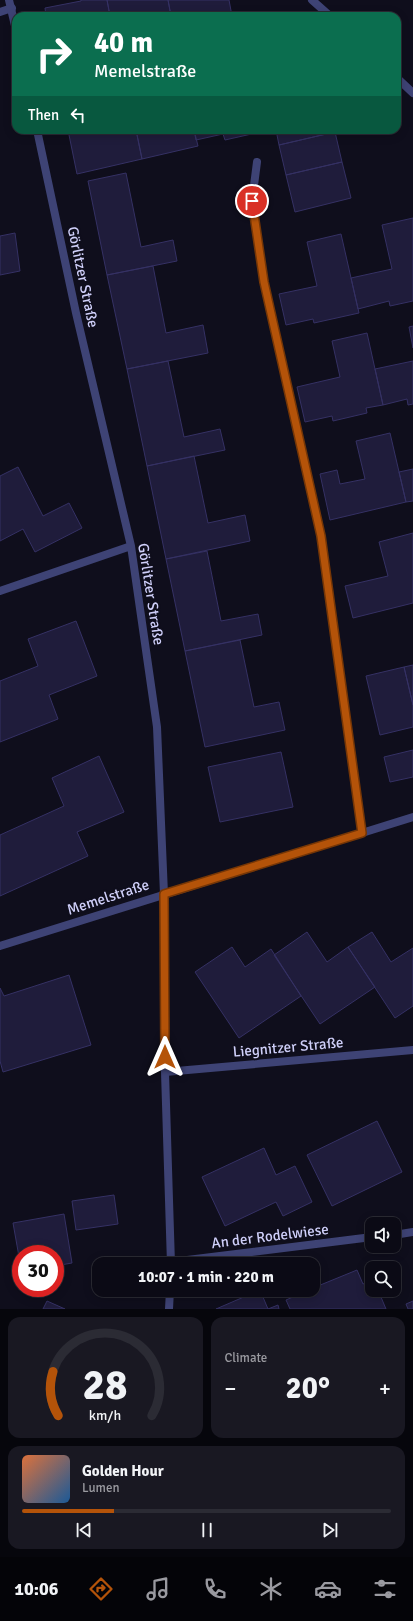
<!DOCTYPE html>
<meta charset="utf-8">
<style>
:root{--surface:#0b0a15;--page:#191822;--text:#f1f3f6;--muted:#9a9aa0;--line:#2b2b34;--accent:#b45309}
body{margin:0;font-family:Signika,sans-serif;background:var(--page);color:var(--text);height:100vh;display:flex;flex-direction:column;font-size:15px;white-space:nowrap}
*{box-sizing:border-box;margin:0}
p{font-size:13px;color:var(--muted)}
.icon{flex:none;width:22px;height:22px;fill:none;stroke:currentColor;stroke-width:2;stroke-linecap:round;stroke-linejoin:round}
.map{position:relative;height:1309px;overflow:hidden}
.drawer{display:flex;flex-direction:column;gap:8px;padding:8px;background:#06060c;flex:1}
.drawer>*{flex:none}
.guide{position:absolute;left:12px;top:12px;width:389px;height:122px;border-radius:12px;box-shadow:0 2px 10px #0003,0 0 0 1px var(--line);background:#0b6e4f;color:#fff;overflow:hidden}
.buttons{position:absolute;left:365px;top:1217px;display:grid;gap:8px}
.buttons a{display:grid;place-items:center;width:36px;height:36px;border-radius:8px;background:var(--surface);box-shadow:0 2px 10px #0003,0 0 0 1px var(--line);font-size:20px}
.speed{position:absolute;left:12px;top:1245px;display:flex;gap:8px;font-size:20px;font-weight:700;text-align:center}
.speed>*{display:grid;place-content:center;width:52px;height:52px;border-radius:50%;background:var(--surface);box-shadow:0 2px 10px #0003,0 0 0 1px var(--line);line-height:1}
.speed .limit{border:6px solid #d22;background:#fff;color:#111}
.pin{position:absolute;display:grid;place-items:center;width:34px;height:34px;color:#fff;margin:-17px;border:2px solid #fff;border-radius:50%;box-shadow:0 1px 4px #0007}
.me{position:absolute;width:44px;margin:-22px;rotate:0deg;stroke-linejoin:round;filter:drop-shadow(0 0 3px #0008)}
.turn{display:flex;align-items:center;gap:14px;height:84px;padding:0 16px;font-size:18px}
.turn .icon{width:52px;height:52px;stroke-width:2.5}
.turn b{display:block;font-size:28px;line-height:34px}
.then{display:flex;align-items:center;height:38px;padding:0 16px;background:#0003;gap:8px;font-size:15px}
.big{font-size:30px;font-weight:800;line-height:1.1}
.drawer .tile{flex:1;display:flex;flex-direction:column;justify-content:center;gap:6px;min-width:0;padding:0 14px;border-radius:12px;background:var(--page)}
.drawer .dial{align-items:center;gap:0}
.dial svg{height:104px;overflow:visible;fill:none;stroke:var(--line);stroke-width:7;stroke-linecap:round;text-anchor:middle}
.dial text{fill:var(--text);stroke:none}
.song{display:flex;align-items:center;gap:12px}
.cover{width:48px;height:48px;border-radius:6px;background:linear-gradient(135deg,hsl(20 70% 55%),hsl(210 70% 35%))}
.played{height:4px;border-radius:2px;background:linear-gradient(90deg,var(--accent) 25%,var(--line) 25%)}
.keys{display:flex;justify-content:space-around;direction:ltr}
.heat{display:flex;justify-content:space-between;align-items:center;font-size:22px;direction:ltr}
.drawer .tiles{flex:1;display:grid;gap:8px;grid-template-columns:1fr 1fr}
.tile:last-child{grid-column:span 2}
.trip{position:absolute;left:92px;top:1257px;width:228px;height:40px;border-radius:12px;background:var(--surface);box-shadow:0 2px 10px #0003,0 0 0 1px var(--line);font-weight:800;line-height:40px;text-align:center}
.tabs{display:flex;height:64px;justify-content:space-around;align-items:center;background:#040408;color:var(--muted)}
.tabs .icon{width:28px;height:28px}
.tabs .on{color:var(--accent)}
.tabs b{font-size:18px;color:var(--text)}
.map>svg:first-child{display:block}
.building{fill:#1f1c3b;stroke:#353164}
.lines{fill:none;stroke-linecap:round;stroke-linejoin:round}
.service{stroke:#3e4375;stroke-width:8}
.minor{stroke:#3e4375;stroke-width:8}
.route-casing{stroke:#753606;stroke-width:10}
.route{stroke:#b45309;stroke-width:7}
.labels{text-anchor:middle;stroke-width:4;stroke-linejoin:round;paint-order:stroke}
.street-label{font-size:15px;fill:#cfcff9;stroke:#0f0e1c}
</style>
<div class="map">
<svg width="413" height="1309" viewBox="0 0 413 1309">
<rect width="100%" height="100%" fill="#0f0e1c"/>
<path class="building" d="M81 0H107L110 16H46L45 8 81 1Z
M107 0H168L171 16H110Z
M168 0H229L232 16H171Z
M68 130H136L142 159 77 174Z
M136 130H194L198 146 142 159Z
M194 130H256V133L225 140 223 134 196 140Z
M276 130H335V132L279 145Z
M335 132 342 162 286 175 279 145Z
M342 162 351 198 295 212 286 175Z
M126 173 141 247 173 240 177 261 107 275 88 181Z
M413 218V301L390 306 389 301 358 309 351 278 392 269 382 225Z
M15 233 20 271 0 275V236Z
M341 234 359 313 314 323 313 319 286 325 279 294 317 286 307 242Z
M153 266 166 333 203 325 208 353 127 369 107 275Z
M413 326V348L409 327Z
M367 333 383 405 366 408 367 413 333 421 332 416 305 422 297 387 340 377 332 341Z
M168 361 184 437 220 429 225 450 147 466 127 369Z
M413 361V404L408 405 407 399 383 405 375 369Z
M390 433 406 502 330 520 320 474 337 470 340 484 365 479 356 441Z
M194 456 208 523 245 515 250 541 166 559 147 466Z
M18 467 43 516 69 503 82 528 35 552 23 529 0 541V476Z
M413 469V501L406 502 399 472Z
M413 533V603L353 618 345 586 388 576 379 542Z
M207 551 221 621 258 614 262 635 185 651 166 559Z
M76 621 97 676 49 695 58 719 0 742V681L38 666 28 639Z
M240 640 254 707 279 702 285 730 205 747 185 651Z
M413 665V705L404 667Z
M404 667 413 705V727L380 735 366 676Z
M413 750V777L390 782 384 757Z
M281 752 293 807 220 822 208 767Z
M99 756 124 812 77 832 88 856 0 896V835L64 806 52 778Z
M307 932 327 962 348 947 375 987 320 1024 274 955Z
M372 932 391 962 413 948V1006L395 1018 348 947Z
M232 947 245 967 271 949 301 996 239 1038 195 972Z
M69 975 91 1045 3 1072 0 1061V988L4 996Z
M377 1121 402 1172 332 1206 307 1155Z
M264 1148 276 1175 295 1166 312 1202 283 1216 276 1202 225 1226 202 1177Z
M114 1195 118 1224 76 1230 72 1201Z
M64 1214 72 1263 55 1266V1254H21V1268L13 1223Z
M357 1270 363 1284 372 1280V1290H378L386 1309H290L286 1300 309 1290H313V1288Z
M260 1290 268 1309 278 1305 279 1309H216Z
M47 1301 65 1309H43Z
M413 1301V1309H408L406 1304Z"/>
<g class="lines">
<path class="service" d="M0 12 12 8"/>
<path class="minor" d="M9 0 16 30
M312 0 330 16
M397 78 413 93
M37 130 76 313 131 546 157 727 164 894 165 1072 171 1264
M257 162 252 201 264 282 321 536 362 833
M0 591 131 546
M0 946 413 817
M165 1072 413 1050
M394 1235 413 1232
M171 1262 372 1237
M169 1309 170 1290"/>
</g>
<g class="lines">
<g class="route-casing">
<path id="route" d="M165 1057 164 894 362 833 321 536 264 282 252 201"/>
</g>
<use href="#route" class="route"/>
</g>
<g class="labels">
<g class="street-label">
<text transform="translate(83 277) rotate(78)" y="5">Görlitzer Straße</text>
<text transform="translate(151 594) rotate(81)" y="5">Görlitzer Straße</text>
<text transform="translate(108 897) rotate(-18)" y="5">Memelstraße</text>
<text transform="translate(288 1047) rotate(-5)" y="5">Liegnitzer Straße</text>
<text transform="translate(270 1236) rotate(-7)" y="5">An der Rodelwiese</text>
</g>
</g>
</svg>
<div class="buttons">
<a><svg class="icon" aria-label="sound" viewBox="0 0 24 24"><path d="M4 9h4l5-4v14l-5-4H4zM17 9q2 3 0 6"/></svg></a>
<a><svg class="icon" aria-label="search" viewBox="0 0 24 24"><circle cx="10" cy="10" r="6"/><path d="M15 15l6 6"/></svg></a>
</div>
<div class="speed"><div class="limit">30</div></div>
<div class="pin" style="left:252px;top:201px;background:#d93025"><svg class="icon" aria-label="arrive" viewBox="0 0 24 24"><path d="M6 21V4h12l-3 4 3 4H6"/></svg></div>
<svg class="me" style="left:165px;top:1057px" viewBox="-20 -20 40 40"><path d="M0-17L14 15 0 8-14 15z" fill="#b45309" stroke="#fff" stroke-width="4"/></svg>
<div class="trip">10:07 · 1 min · 220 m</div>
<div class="guide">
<div class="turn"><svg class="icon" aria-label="right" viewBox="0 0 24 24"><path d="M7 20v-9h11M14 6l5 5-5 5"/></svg><div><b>40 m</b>Memelstraße</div></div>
<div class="then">Then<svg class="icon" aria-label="left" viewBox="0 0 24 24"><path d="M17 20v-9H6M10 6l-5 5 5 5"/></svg></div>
</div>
</div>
<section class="drawer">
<div class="tiles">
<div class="tile dial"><svg viewBox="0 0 100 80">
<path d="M14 69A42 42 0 1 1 86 69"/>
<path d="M14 69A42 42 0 0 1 10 35" stroke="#b45309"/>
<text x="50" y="56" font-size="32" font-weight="700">28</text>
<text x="50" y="72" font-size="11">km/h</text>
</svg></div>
<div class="tile"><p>Climate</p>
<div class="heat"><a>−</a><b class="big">20°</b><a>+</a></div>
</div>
<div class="tile">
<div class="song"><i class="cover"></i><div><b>Golden Hour</b><p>Lumen</p></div></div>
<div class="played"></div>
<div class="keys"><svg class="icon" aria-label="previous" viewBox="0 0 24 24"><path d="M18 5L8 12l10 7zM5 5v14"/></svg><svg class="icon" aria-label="pause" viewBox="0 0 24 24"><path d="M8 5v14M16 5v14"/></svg><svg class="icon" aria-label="next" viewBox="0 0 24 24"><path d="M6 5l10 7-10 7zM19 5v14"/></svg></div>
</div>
</div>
</section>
<nav class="tabs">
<b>10:06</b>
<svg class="icon on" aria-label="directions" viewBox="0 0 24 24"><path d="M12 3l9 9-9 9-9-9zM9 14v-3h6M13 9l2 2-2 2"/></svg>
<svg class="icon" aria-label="music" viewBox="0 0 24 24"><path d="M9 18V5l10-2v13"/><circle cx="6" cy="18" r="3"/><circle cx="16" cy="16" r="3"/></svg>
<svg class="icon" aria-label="phone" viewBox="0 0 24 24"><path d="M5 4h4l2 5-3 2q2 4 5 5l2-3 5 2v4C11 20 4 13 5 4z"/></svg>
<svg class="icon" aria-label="climate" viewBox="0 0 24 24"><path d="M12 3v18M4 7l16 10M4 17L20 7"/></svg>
<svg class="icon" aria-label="car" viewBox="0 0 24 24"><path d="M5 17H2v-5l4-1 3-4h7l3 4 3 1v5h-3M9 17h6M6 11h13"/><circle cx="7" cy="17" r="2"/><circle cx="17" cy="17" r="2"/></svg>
<svg class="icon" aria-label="filters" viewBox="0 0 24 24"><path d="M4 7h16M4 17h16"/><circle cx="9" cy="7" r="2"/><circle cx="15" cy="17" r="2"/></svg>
</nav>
